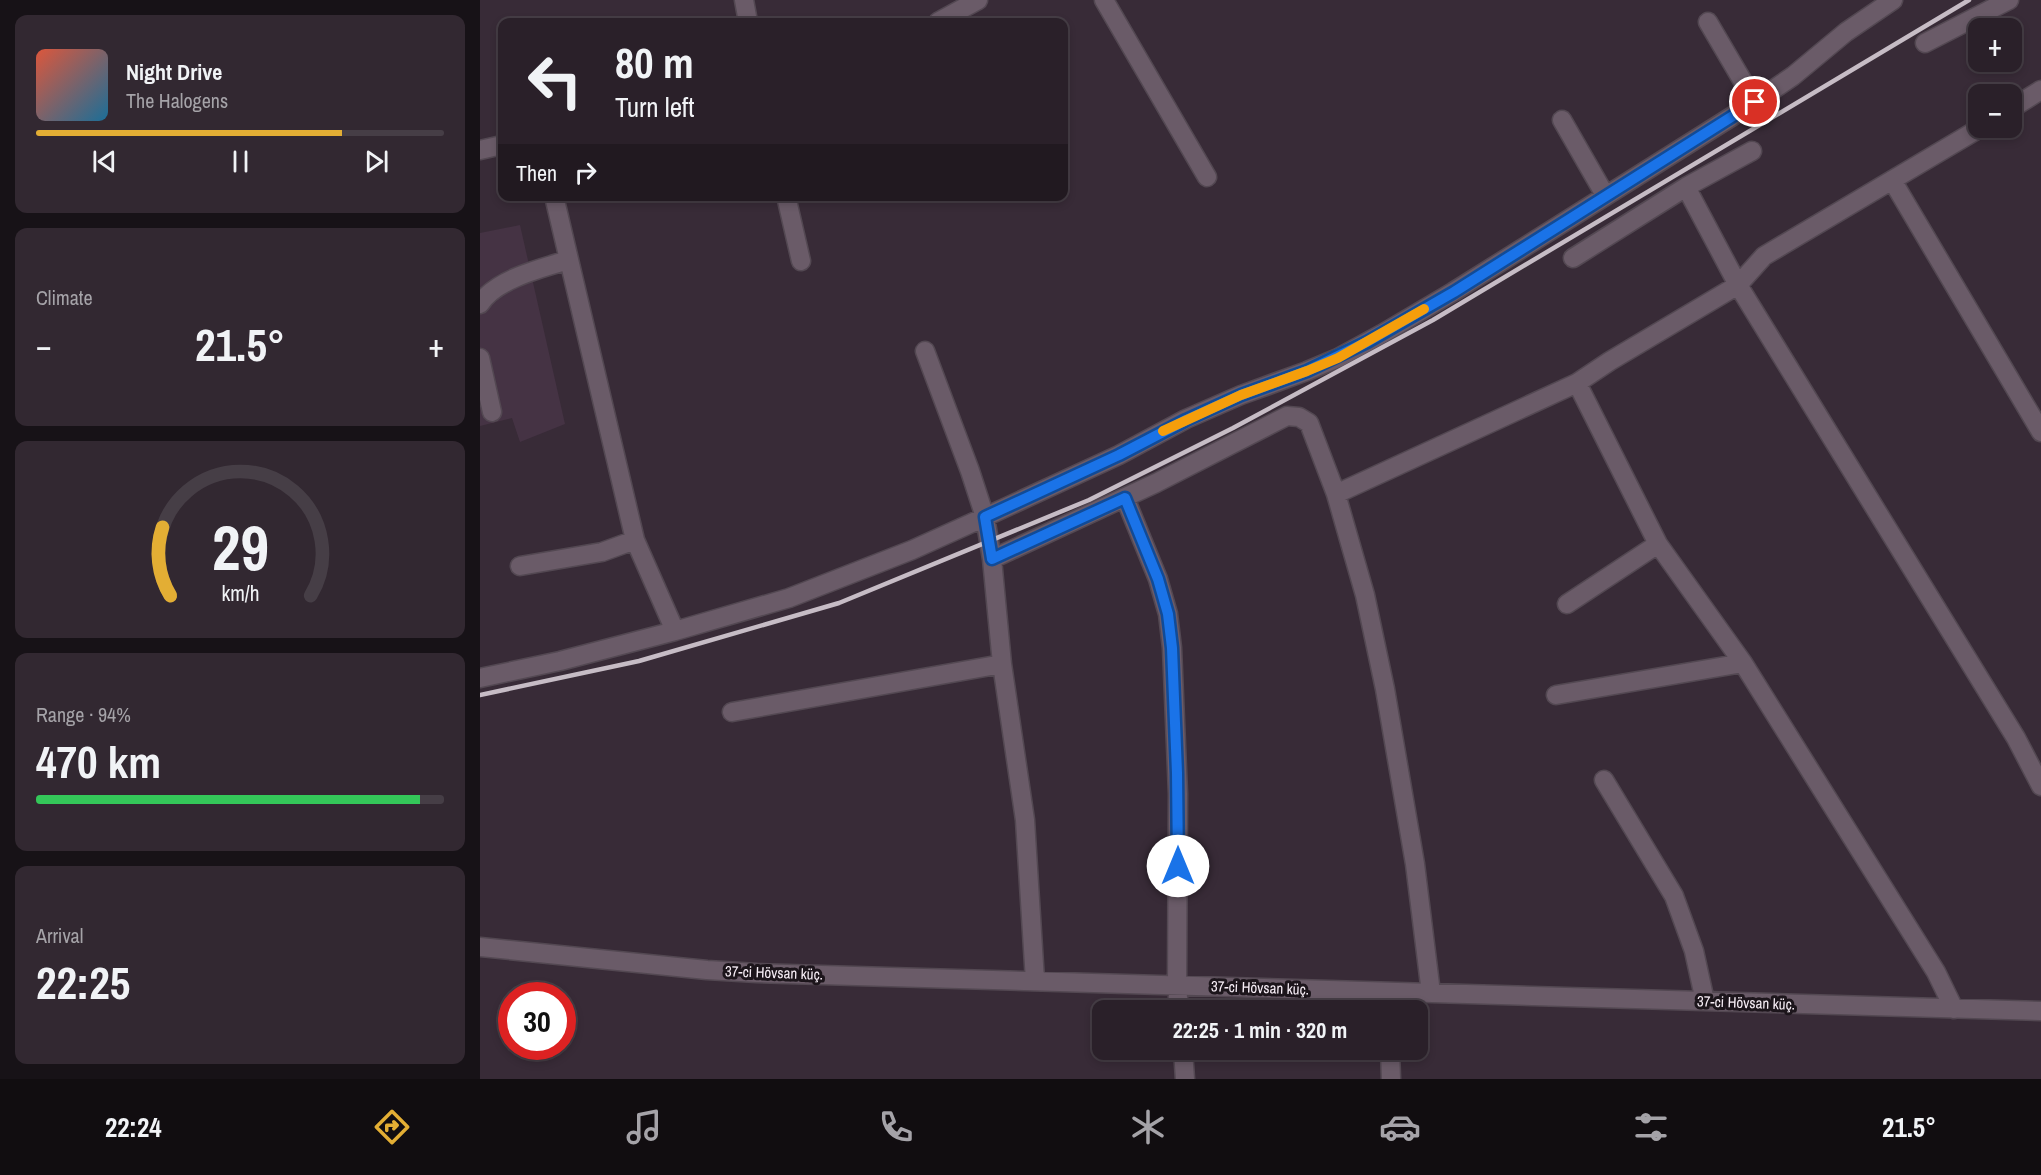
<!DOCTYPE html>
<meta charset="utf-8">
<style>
:root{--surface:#2a2029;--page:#322831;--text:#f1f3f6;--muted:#a5a3a8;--line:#463e46;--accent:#e3ae34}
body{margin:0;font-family:"Archivo Narrow",sans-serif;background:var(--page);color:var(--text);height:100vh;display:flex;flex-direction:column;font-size:22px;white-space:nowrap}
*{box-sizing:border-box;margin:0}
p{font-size:20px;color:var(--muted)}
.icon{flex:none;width:33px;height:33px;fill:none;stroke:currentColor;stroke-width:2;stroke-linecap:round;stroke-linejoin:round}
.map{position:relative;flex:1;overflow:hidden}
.sheet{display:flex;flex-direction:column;gap:15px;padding:15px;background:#171217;width:480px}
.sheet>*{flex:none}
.guide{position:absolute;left:18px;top:18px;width:570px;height:183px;border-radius:12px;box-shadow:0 3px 9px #0003,0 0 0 2px var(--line);background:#2a2029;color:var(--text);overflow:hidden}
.controls{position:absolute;left:1488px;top:18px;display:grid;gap:12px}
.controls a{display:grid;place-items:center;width:54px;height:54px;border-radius:12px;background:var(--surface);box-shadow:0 3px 9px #0003,0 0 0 2px var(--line);font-size:30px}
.speed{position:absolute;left:18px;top:982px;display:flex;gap:12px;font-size:30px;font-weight:700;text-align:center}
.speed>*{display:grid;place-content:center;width:78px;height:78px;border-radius:50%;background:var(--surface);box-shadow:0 3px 9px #0003,0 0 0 2px var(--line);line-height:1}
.speed .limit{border:9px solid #d22;background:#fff;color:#111}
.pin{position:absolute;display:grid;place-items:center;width:51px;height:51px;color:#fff;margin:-26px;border:3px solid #fff;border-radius:50%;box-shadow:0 2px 6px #0007}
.me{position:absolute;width:66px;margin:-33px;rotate:0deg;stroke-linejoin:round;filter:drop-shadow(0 0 4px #0008)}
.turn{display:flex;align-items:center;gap:21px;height:126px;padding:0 18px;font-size:27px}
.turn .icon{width:78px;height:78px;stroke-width:2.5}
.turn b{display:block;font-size:42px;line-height:51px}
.then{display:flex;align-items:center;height:57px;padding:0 18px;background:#0003;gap:12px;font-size:22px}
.big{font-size:45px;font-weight:800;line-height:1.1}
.sheet .widget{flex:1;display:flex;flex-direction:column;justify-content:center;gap:9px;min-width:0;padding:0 21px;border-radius:12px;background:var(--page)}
.sheet .dial{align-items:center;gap:0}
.dial svg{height:156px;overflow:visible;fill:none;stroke:var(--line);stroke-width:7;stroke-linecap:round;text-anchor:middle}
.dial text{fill:var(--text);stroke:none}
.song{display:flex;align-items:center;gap:18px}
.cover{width:72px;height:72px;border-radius:9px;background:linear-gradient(135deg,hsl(10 70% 55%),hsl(200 70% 35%))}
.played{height:6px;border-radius:3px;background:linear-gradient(90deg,var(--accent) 75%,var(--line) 75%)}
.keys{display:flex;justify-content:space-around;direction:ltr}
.heat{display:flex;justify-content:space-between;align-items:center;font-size:33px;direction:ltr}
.charge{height:9px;border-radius:4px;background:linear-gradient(90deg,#34c759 94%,var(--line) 0)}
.trip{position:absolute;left:612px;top:1000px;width:336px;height:60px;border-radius:12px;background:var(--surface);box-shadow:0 3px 9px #0003,0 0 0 2px var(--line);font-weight:800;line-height:60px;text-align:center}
.menu{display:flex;height:96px;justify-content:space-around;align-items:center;background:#110d10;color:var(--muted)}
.menu .icon{width:42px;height:42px}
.menu .active{color:var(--accent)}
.menu b{font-size:27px;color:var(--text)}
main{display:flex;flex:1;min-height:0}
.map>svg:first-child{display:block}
.built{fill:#453344}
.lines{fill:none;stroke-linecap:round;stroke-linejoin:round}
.minor-casing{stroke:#534852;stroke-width:21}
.minor{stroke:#6a5b68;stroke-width:18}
.rail{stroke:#c6bcc5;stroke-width:4.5}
.route-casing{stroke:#114b97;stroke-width:15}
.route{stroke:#1a73e8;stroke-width:10}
.slow{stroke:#f59e0b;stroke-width:10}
.labels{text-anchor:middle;stroke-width:6;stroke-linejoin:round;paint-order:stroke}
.street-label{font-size:15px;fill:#f7eef6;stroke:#1c151b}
</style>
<main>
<section class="sheet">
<div class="widget">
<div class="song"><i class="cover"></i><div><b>Night Drive</b><p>The Halogens</p></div></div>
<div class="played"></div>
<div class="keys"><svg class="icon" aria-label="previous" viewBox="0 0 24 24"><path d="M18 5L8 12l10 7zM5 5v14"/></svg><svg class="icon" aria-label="pause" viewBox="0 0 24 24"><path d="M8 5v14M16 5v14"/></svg><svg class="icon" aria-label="next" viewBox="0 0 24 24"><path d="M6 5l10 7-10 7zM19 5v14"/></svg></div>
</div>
<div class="widget"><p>Climate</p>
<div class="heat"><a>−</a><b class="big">21.5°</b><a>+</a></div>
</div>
<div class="widget dial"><svg viewBox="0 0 100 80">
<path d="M14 69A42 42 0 1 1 86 69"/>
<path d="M14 69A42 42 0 0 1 10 34" stroke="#e3ae34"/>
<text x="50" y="56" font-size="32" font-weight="700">29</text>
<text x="50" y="72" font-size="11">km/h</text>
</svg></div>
<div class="widget"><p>Range · 94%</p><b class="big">470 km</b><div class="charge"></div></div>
<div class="widget"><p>Arrival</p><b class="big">22:25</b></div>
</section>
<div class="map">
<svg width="1561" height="1079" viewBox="0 0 1561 1079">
<rect width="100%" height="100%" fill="#382b37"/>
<path class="built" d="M40 225 85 424 40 442 32 418 0 426V233Z"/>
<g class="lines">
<g class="minor-casing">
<path id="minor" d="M264 0 268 22
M624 0 727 177
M458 22 498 0
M1228 22 1275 102
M1445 43 1529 0
M1532 108 1561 90
M1082 120 1125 195
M0 150 22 145
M1412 180 1561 432
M1206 187 1258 285 1536 738 1561 786
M74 196 155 540 195 631
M306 196 321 261
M1093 258 1206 187 1272 151
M0 304C16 279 62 268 89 260
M445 351 490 471 505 517 512 559 522 664 545 820 555 981
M0 358 12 412
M1097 383 1178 544 1263 663 1456 972 1474 1009
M856 494 1097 383 1130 361 1258 285 1284 256 1500 128
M645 498 678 579 688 614 692 648 698 794 697 985 699 1011
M512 559 676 483 807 416 819 417 829 423 856 494 885 595 905 689 935 864 951 993
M40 566 122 552 155 540
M1087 604 1178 544
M0 678 80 661 195 631 309 598 432 550 505 517 639 455 706 419 761 395 827 371 858 358 902 334 973 292 1275 102 1313 76 1366 32 1413 0
M1076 695 1263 663
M252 712 522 664
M1124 780 1194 896 1214 951 1225 1001
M0 947 227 970 277 973 1561 1011
M907 992 908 1011
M703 1050 705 1079
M910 1050 911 1079"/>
</g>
<use href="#minor" class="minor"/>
<path class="rail" d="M0 695 159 661 359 603 609 500 753 428 953 320 1489 0"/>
</g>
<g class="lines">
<g class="route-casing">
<path id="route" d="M698 866 697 773 692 648 688 614 678 579 645 498 512 559 505 517 639 455 706 420 761 395 827 371 887 342 974 292 1275 102"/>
</g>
<use href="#route" class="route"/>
<path class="slow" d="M683 431 761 395 827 371 858 358 944 309"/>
</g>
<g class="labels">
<g class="street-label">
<text transform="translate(294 973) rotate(2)" y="5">37-ci Hövsan küç.</text>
<text transform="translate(780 988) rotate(2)" y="5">37-ci Hövsan küç.</text>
<text transform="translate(1266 1003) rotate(2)" y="5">37-ci Hövsan küç.</text>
</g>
</g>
</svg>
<div class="controls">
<a>+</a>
<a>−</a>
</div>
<div class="speed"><div class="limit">30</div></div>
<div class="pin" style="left:1275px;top:102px;background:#d93025"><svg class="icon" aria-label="arrive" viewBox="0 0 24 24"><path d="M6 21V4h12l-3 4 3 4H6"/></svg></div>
<svg class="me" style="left:698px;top:866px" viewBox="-20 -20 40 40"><circle r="19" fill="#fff"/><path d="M0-13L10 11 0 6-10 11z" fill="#1a73e8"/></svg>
<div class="trip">22:25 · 1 min · 320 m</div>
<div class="guide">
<div class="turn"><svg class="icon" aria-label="left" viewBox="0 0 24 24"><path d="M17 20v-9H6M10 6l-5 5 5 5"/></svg><div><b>80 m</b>Turn left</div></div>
<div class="then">Then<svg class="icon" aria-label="right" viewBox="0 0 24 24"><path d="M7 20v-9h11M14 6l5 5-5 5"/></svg></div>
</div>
</div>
</main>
<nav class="menu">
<b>22:24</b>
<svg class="icon active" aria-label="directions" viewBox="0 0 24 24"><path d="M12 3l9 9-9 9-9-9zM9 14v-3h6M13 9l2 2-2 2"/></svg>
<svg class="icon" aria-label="music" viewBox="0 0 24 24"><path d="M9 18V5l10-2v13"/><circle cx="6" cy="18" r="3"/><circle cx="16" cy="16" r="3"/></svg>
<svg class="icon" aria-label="phone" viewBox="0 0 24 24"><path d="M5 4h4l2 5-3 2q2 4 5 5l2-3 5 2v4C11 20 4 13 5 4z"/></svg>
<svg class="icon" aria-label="climate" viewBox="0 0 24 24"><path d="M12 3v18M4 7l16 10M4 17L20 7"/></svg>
<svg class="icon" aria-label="car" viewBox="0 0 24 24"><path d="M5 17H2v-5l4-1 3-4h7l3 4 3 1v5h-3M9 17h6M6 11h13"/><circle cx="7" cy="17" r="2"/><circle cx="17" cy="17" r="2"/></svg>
<svg class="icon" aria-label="filters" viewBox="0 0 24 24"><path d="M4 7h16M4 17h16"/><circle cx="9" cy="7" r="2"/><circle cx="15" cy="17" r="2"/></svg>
<b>21.5°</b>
</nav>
